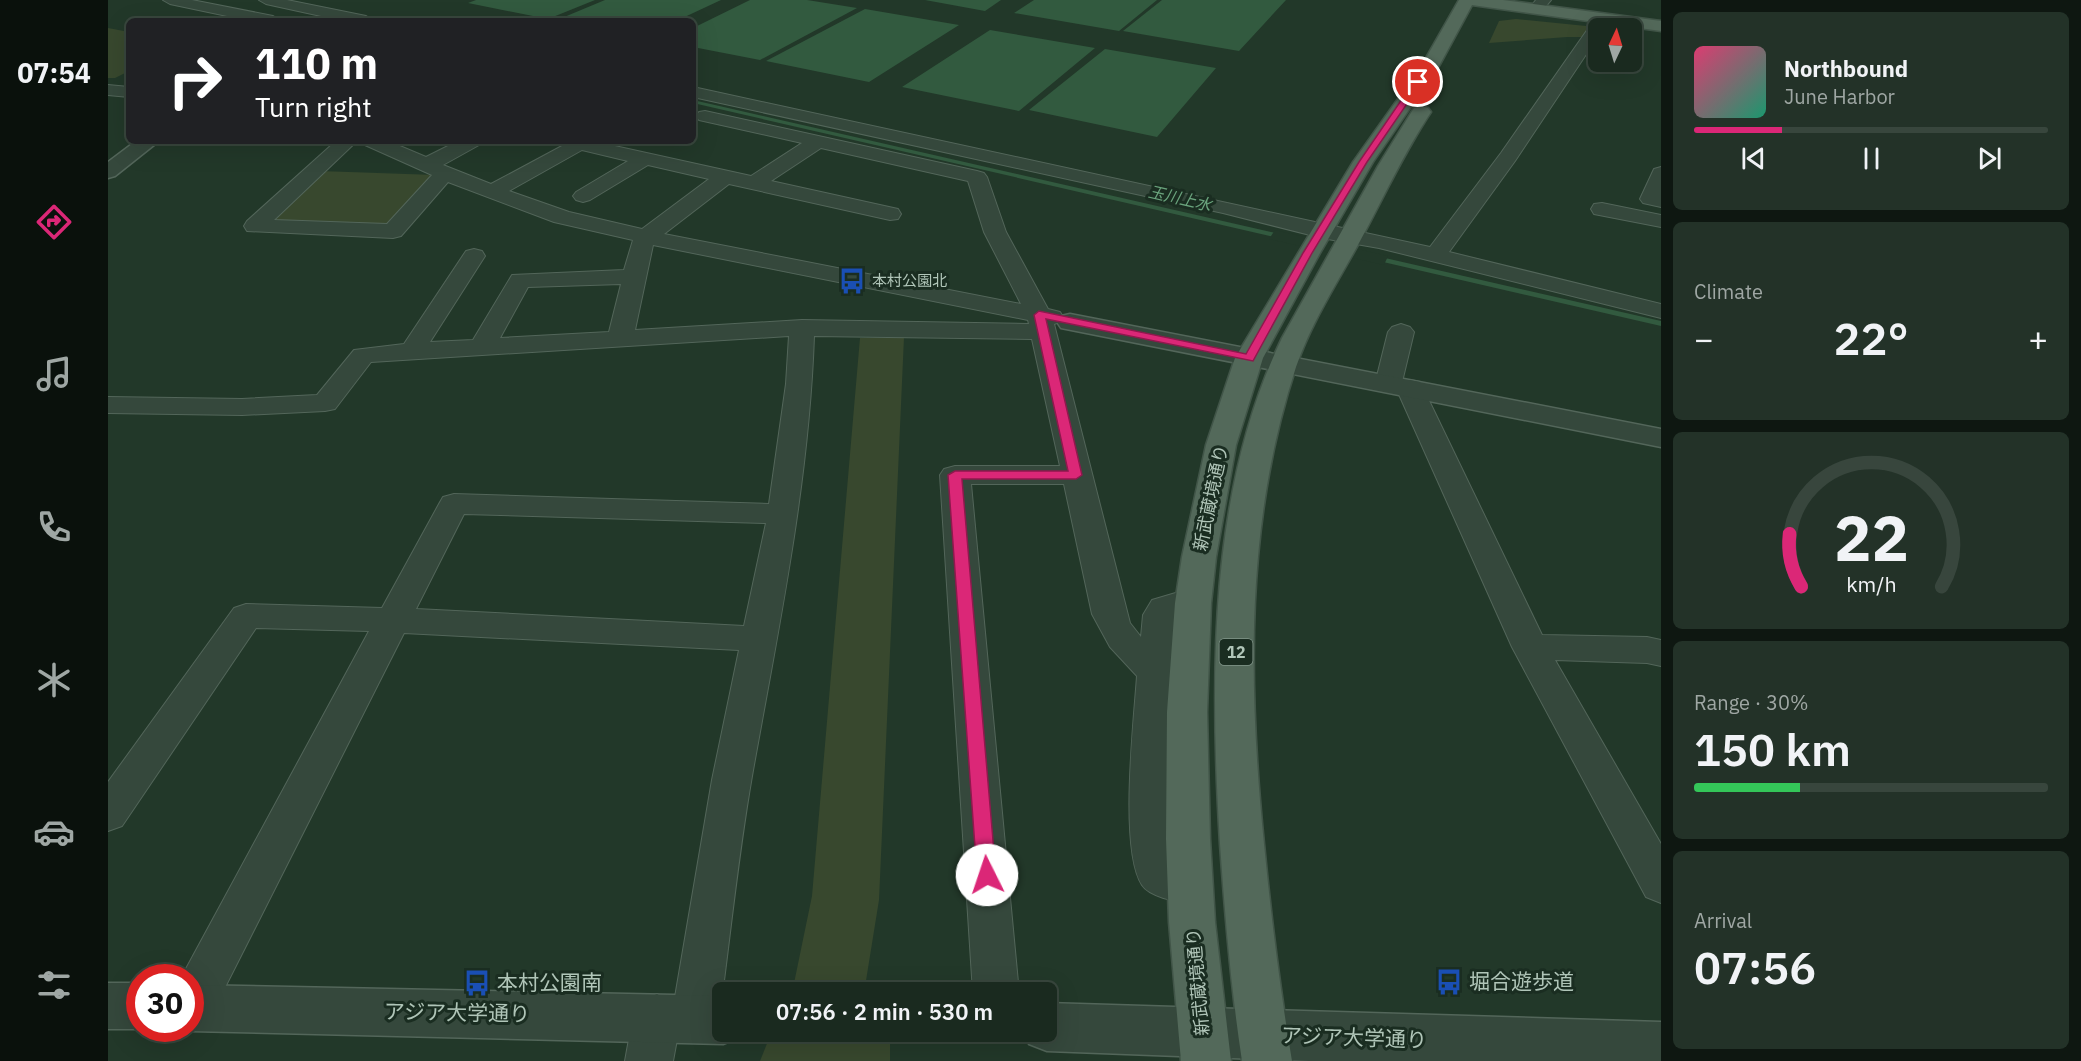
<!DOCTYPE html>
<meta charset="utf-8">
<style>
:root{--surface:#1a2a1f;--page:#233228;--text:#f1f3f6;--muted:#9fa7a4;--line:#38463d;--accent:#db2777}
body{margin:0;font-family:"IBM Plex Sans","Noto Sans JP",sans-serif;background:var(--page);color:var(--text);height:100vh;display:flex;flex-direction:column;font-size:22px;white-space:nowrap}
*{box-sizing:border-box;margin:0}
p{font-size:20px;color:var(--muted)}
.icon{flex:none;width:33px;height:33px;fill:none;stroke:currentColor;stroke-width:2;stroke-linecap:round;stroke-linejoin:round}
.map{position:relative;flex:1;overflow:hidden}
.sheet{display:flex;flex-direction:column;gap:12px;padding:12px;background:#0e1711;width:420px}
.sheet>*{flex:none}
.guide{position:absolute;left:18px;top:18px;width:570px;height:126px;border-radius:9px;box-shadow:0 6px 24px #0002,0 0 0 2px var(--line);background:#202124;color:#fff;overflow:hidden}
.needle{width:39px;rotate:4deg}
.buttons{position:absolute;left:1480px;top:18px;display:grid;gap:12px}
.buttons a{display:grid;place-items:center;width:54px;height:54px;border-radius:9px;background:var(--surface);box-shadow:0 6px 24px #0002,0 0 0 2px var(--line);font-size:30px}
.speed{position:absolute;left:18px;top:964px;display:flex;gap:12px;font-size:30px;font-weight:700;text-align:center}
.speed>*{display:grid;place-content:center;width:78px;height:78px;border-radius:50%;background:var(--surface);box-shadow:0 6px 24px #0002,0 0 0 2px var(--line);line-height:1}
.speed .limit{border:9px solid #d22;background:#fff;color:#111}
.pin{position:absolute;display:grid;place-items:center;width:51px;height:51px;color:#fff;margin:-26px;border:3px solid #fff;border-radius:50%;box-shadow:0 2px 6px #0007}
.me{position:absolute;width:66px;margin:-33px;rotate:356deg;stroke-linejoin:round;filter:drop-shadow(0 0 4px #0008)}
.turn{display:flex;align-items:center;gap:21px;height:126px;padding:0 30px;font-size:27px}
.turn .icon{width:78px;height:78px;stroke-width:2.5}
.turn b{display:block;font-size:42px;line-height:51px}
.big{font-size:45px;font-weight:600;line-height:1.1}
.sheet .card{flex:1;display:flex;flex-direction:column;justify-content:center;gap:9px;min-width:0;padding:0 21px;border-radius:9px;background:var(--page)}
.sheet .dial{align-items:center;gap:0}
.dial svg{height:156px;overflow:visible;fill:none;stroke:var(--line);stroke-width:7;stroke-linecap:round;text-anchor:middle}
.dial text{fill:var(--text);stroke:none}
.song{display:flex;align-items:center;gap:18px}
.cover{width:72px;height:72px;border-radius:9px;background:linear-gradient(135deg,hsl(340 70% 55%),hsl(160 70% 35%))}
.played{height:6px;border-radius:3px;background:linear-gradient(90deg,var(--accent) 25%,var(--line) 25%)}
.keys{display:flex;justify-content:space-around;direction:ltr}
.heat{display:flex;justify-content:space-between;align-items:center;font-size:33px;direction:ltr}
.charge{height:9px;border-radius:4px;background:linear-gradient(90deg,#34c759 30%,var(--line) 0)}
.trip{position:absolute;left:604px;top:982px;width:345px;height:60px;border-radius:9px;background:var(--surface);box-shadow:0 6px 24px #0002,0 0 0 2px var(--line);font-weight:600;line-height:60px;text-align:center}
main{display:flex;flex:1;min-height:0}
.tabs{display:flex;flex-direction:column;width:108px;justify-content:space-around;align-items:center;background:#0a110c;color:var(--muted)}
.tabs .icon{width:42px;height:42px}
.tabs .selected{color:var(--accent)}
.tabs b{font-size:27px;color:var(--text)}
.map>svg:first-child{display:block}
.green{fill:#38482e}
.water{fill:#325a3f}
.pier{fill:#223829}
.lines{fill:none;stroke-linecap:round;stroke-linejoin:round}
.minor-casing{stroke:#53665a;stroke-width:2}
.tertiary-casing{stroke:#53665a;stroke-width:3}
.primary-casing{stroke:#415548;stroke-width:3}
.minor{fill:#35483c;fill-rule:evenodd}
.tertiary{fill:#35483c;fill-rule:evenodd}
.primary{fill:#53695a;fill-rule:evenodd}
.route{fill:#db2777;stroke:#8e194d;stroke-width:1.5}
.labels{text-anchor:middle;stroke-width:6;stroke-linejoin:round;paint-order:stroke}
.far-poi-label{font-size:15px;fill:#b0c5b8;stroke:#1a2d21;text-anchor:start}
.far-water-label{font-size:16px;font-style:italic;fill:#69a37c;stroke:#1a2d21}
.shield{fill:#1a2d21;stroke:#83978b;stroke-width:1.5}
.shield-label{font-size:16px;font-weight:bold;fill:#b0c5b8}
.street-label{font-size:18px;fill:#b0c5b8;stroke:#1a2d21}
.near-poi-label{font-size:21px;fill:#b0c5b8;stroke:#1a2d21;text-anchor:start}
.near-street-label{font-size:21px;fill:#b0c5b8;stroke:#1a2d21}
</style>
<main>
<nav class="tabs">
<b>07:54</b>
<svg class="icon selected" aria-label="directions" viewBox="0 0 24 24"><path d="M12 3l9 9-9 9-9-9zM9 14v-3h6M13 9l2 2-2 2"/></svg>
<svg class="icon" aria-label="music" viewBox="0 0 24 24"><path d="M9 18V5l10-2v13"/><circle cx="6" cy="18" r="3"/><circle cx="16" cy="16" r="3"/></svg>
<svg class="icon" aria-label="phone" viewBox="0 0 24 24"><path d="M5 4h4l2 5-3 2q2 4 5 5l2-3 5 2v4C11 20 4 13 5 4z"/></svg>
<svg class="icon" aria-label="climate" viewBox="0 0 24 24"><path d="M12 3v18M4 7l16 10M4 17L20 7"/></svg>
<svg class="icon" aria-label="car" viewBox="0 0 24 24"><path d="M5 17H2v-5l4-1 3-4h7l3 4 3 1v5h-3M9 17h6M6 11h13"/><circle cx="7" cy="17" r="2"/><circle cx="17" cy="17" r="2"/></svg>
<svg class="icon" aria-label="filters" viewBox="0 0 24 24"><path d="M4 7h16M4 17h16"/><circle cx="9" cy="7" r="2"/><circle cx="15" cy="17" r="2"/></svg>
</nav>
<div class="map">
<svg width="1553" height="1061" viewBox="0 0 1553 1061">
<rect width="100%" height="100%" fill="#223829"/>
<path class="green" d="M1408 19 1498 28H1491V37H1459L1381 43 1391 21Z
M0 28 21 32V71L7 78H0Z
M212 171 327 175 284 225 160 221Z
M796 337 771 900 756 993H684L704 896 752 338Z
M662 1036 782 1040V1061H652Z"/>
<path class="water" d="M368 0H487L440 19 360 3Z
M497 0H613L568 21 449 20Z
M642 0H699L749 8 652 60 585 47V28Z
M817 0H893L877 11Z
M926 0H1049L1011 31 906 13Z
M1054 0H1178L1131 51 1015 31Z
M757 9 851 25 761 82 658 61Z
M882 30 987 48 911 111 794 87Z
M997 49 1108 68 1049 137 921 110Z
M585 100 1553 321V326L585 103Z"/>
<path class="pier" d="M1167 230 1280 256 1276 265 1161 239Z"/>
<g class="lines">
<g class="minor-casing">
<path id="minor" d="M55 0H84L165 16 173 21H143L62 4Z
M151 0H179L258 16 266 21H236L158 4Z
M1428 0H1443L1432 13H1422L1420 10Z
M1494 14 1502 19 1495 28H1491V35L1407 161 1341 252 1553 304V318L1271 248 1214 238 1115 213 585 97V87L1322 247 1393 153 1489 16Z
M0 85 21 87V97L0 95Z
M597 111 869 171 876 173 879 177 898 232 940 309 952 312 955 317 952 322 946 324 1022 623 1033 637 1035 615 1044 600 1071 592 1097 598 1102 606 1097 614 1085 618 1069 616 1063 749 1066 856 1069 864 1097 872 1103 885 1097 898C1092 900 1085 904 1080 903 1067 902 1041 896 1034 885 1011 849 1026 721 1029 676L1002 647 984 614 956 484H863L911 993H865L832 475 836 469 847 466H952L924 339 706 336C701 484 670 630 644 776 630 856 622 938 611 1019L604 1035 587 1042 570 1034 565 1061H517L525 1017 532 1001 549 994 566 1003 604 780 631 650 296 633 99 1023 82 1029H81L82 978H73L261 631 148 628 14 826 0 831V782L126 608 138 604 274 608 331 504 335 497 346 494 661 504 678 384 681 336 263 362 227 409 217 411 134 415 0 413V397L134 399 209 395 246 350 296 344 358 251 366 249 374 251 377 256 322 342 365 340 404 275 516 270 525 240 446 222 340 182 293 236 285 238 139 231 136 226 139 221 228 141H249L166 220 279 224 324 175 257 145 254 141H280L318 157 350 141H374L371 145 335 165 383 184 454 146 448 141H484L643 176 694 143 591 120 588 116 591 112ZM713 148 860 181 876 232 913 304 556 234 621 184 782 220 790 219 793 214 790 209 663 181ZM474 150 520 161 468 192 465 196 468 200 475 202 482 200 540 165 601 179 534 229 461 212 401 191ZM545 245 920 320 921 324 694 320 527 330ZM513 284 501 332 392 338 420 287ZM356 514 658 523 636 626 308 609Z
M1553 167V207L1535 203 1532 199 1546 169Z
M1494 203 1553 215V227L1486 214 1483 209 1486 204Z
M1293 324 1302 327 1306 332 1294 382 1302 380 1312 382 1315 388 1434 635 1539 637 1553 640V666L1539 663 1447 660 1553 844V903L1538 897 1404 647 1289 390 1280 392 1271 390 1267 384 1280 332 1284 327Z"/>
</g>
<g class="tertiary-casing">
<path id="tertiary" d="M28 141H51L7 176 0 178V162Z
M962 314 1553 429V447L953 328 949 322 953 316Z
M0 983H32L33 1029H0Z
M82 985 615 996V1032H635L632 1037 615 1044 82 1031 76 1029H82Z
M939 1003 1553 1022V1061H1201L939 1051 921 1044 916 1032H939Z"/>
</g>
<g class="primary-casing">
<path id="primary" d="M1351 0H1395L1553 21V31L1364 5 1331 66 1265 162 1212 253 1155 358 1128 445 1108 557 1103 603 1099 712 1102 839 1107 922 1123 1061H1073L1061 922 1058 839 1059 712 1067 603 1074 557 1098 445 1127 358 1245 162 1314 65Z
M1313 106 1320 108 1323 112C1295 154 1275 199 1251 243 1229 283 1203 323 1188 367 1137 521 1140 684 1156 844 1163 917 1172 989 1184 1061H1134C1123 989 1117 916 1112 844 1102 678 1100 491 1174 338L1270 166 1306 108Z"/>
</g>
<use href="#minor" class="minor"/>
<use href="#tertiary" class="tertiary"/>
<use href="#primary" class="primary"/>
</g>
<path class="route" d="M1307 80 1314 82 1259 162 1204 253 1145 361 938 319 974 475 968 479H854L888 875 885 881 879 883 872 881 869 875 840 475 847 471H960L926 315 931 311 1138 354 1195 253 1251 162Z"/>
<defs>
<g id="bus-bare" transform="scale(2.07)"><path d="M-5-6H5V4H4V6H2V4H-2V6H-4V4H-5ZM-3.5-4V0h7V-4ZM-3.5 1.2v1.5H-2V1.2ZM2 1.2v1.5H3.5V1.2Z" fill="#1a4fb4" stroke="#1a2d21" stroke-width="2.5" paint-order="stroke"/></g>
</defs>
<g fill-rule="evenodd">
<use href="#bus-bare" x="744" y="281"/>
<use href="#bus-bare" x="1341" y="982"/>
<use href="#bus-bare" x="369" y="983"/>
</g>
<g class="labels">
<g class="far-poi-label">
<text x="764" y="286">本村公園北</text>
</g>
<g class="far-water-label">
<text transform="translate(1072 198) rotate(13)" y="6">玉川上水</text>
</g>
<rect class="shield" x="1111.5" y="639" width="33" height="26" rx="4.5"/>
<g class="shield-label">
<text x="1128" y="658">12</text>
</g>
<g class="street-label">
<text transform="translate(1103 498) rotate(-78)" y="6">新武蔵境通り</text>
<text transform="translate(1090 982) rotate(-95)" y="6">新武蔵境通り</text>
</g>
<g class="near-poi-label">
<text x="1361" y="989">堀合遊歩道</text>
<text x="389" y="990">本村公園南</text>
</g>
<g class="near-street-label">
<text transform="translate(349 1013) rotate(1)" y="7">アジア大学通り</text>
<text transform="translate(1246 1038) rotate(2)" y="7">アジア大学通り</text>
</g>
</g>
</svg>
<div class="buttons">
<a><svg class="needle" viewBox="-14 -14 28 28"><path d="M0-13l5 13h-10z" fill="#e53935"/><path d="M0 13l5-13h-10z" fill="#9fa7a4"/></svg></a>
</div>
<div class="speed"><div class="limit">30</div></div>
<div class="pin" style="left:1310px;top:82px;background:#d93025"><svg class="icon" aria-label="arrive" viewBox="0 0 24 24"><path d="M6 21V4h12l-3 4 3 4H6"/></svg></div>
<svg class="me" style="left:879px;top:875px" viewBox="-20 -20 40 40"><circle r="19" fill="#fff"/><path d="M0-13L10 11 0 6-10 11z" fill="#db2777"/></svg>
<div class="trip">07:56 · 2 min · 530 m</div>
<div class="guide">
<div class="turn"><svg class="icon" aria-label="right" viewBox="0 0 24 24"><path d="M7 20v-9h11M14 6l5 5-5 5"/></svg><div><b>110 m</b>Turn right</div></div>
</div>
</div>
<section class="sheet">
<div class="card">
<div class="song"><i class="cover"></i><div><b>Northbound</b><p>June Harbor</p></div></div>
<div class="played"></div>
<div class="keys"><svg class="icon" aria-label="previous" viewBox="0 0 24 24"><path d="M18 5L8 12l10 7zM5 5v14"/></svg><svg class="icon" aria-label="pause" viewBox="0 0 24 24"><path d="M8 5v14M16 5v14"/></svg><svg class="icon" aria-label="next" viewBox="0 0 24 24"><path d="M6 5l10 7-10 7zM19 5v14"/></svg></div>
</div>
<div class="card"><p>Climate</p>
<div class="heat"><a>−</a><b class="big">22°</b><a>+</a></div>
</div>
<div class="card dial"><svg viewBox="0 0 100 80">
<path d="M14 69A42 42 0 1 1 86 69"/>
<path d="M14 69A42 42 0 0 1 8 42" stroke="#db2777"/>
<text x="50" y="56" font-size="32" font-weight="700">22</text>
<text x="50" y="72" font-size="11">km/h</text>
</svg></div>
<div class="card"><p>Range · 30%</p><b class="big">150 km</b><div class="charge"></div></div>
<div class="card"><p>Arrival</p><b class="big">07:56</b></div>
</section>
</main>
